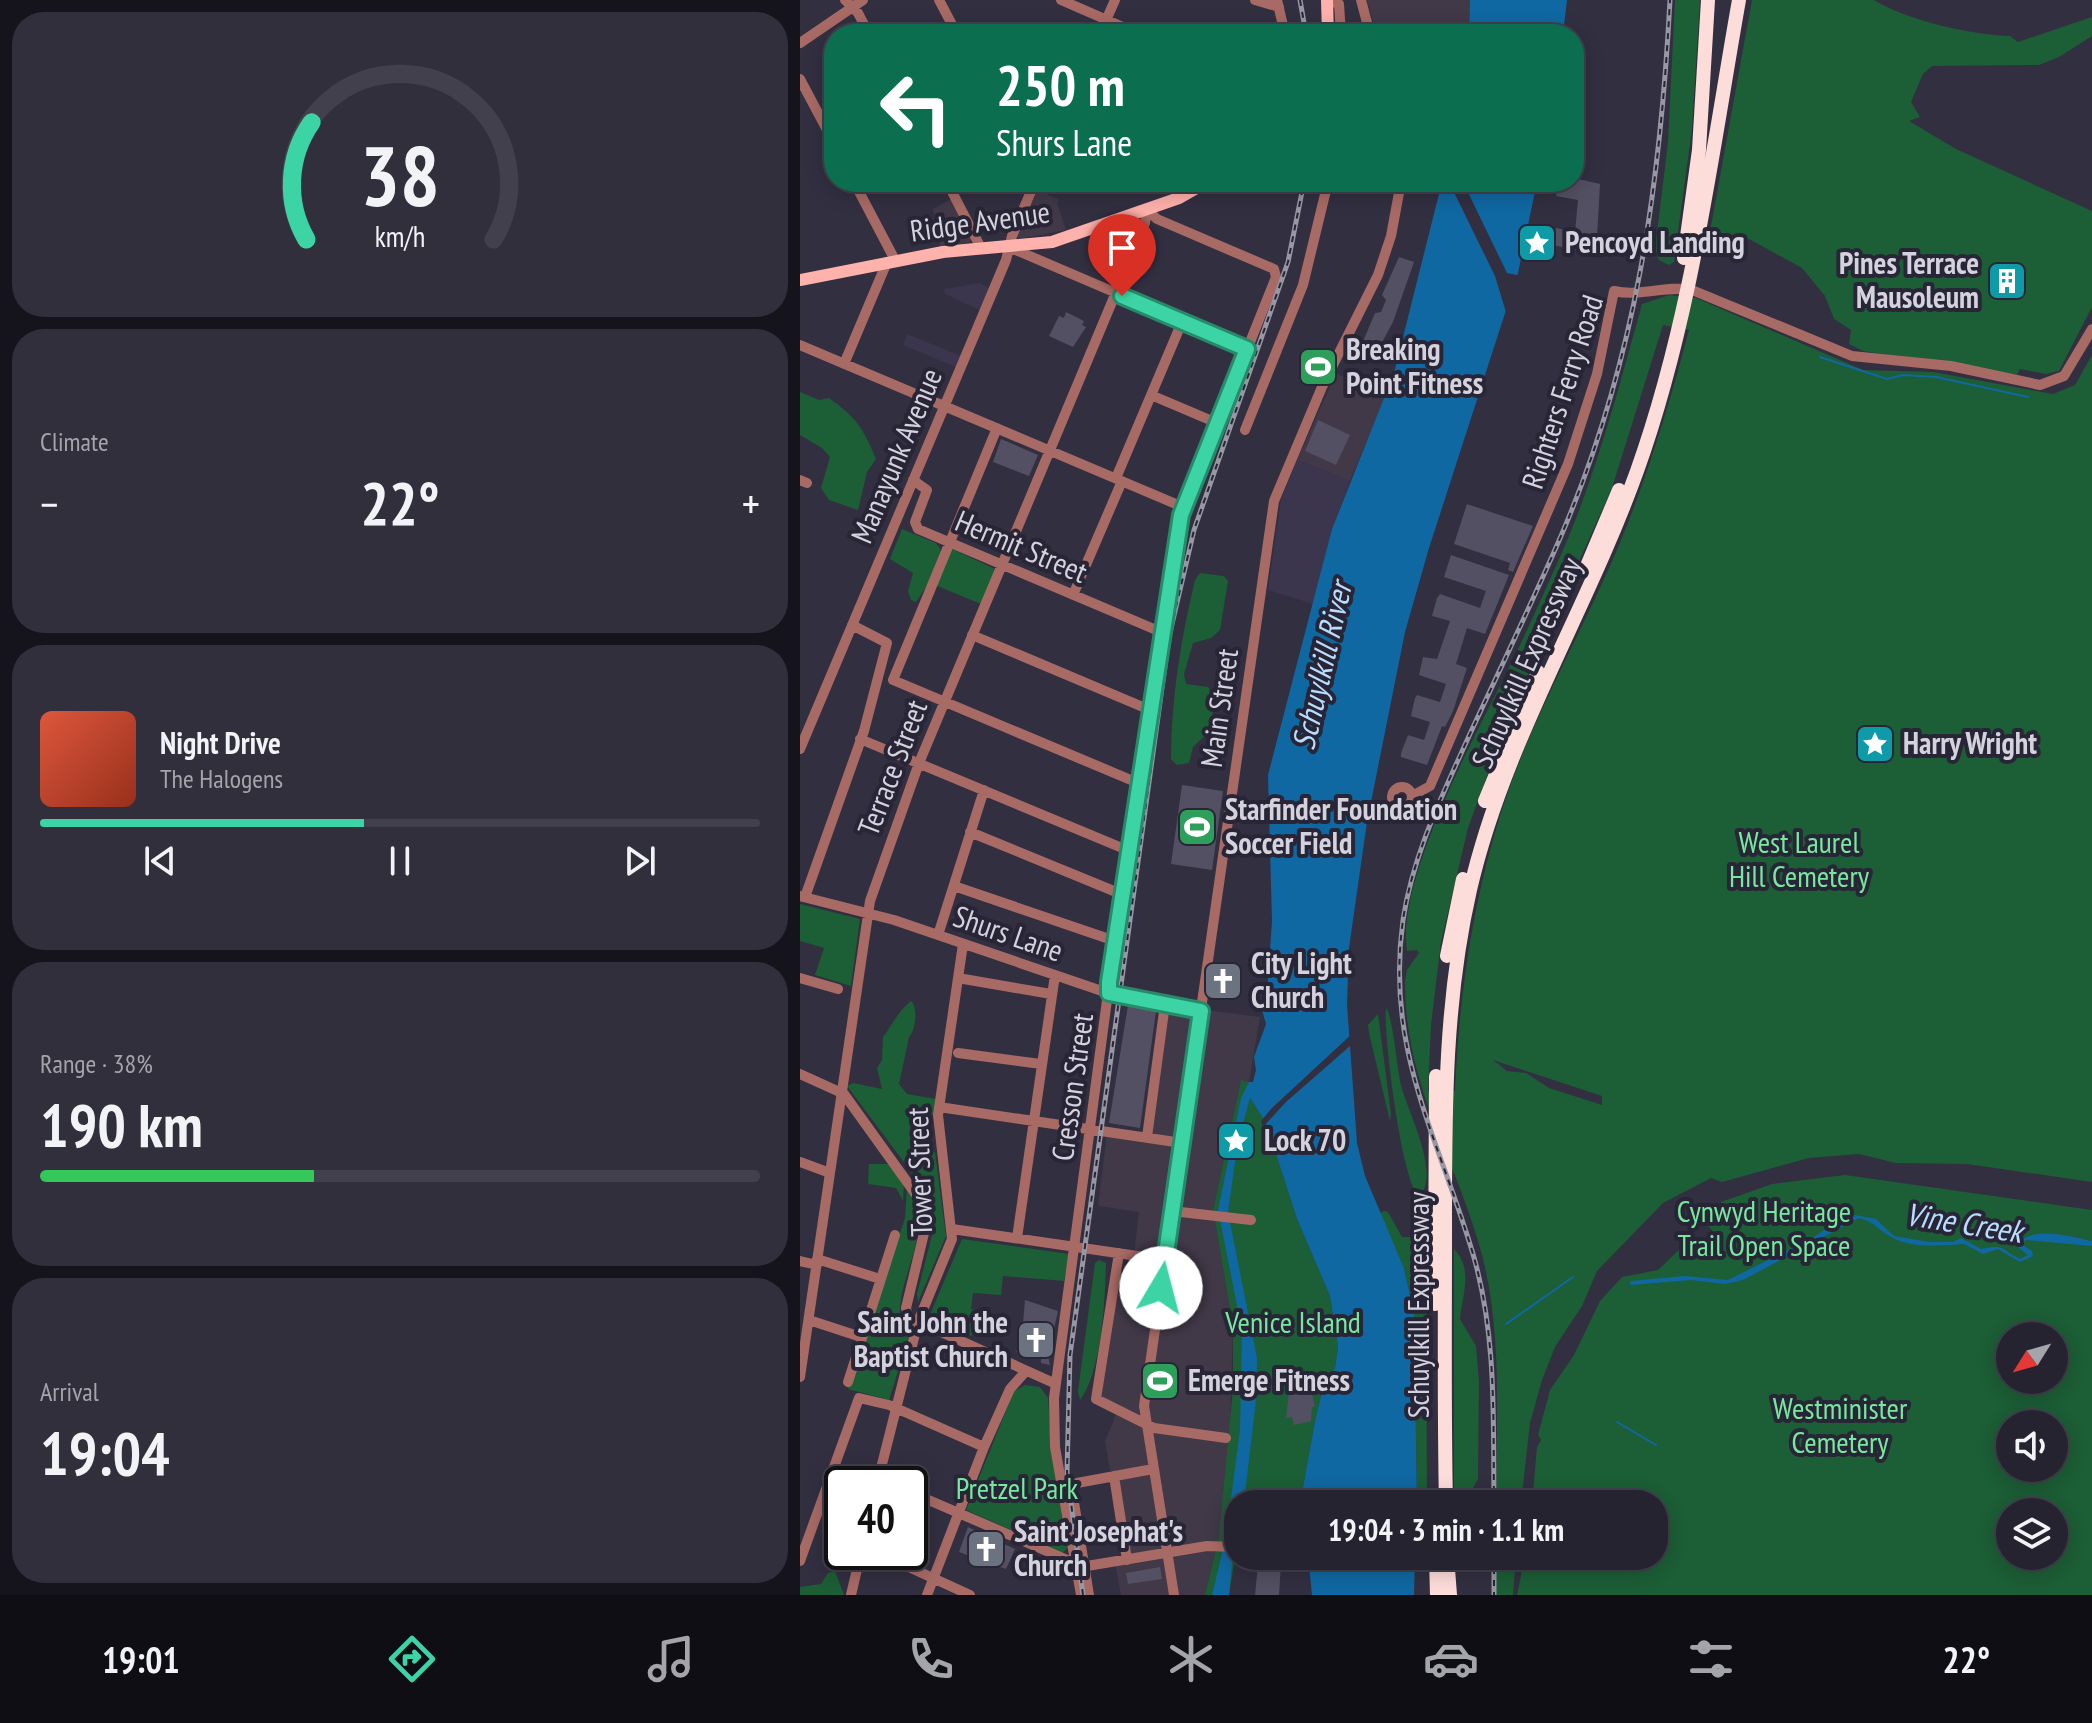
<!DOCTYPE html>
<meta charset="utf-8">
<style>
:root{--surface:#262331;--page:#322f3d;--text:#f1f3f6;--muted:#a4a4ab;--line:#42404d;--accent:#3cd4a4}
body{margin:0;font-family:"PT Sans Narrow",sans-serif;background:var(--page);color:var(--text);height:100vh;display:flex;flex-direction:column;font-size:30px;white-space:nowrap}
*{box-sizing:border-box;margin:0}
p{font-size:26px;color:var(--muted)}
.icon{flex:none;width:44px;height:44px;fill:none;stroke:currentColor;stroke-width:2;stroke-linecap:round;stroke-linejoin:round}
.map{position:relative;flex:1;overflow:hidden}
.drawer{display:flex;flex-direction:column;gap:12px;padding:12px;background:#15131b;width:800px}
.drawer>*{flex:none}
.hud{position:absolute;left:24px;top:24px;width:760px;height:168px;border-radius:32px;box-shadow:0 4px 20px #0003,0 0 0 2px var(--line);background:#0b6e4f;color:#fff;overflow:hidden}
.needle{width:52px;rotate:233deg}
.controls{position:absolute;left:1196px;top:1322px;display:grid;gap:16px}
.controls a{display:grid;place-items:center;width:72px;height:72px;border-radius:50%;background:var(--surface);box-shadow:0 4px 20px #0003,0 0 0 2px var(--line);font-size:40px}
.speed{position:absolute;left:24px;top:1466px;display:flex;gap:16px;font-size:40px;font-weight:700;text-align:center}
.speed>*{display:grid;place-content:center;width:104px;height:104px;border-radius:50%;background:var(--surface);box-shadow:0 4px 20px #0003,0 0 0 2px var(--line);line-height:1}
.speed .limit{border:4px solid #111;border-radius:12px;background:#fff;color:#111}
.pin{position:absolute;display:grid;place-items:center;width:68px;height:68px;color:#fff;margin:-82px -34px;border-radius:50% 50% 50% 0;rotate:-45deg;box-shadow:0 0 8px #0007}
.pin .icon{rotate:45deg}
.me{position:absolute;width:88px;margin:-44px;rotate:8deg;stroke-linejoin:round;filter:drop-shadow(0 0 6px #0008)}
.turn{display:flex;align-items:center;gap:28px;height:168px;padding:0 40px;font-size:36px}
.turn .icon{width:104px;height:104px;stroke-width:2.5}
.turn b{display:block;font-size:56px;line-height:68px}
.big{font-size:60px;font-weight:700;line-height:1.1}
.drawer .tile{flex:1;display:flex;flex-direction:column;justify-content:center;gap:12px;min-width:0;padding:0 28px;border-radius:32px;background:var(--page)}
.drawer .dial{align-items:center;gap:0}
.dial svg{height:208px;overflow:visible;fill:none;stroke:var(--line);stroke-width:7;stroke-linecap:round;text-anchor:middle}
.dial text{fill:var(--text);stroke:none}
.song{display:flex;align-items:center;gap:24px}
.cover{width:96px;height:96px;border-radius:12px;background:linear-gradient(135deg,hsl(10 70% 55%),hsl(10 70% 35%))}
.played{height:8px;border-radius:4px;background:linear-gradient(90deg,var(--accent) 45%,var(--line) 45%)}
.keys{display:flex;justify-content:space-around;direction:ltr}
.heat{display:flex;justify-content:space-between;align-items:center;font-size:44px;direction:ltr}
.charge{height:12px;border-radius:6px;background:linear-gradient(90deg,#34c759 38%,var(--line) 0)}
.trip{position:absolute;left:424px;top:1490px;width:444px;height:80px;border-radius:32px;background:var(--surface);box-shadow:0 4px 20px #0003,0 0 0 2px var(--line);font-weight:700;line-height:80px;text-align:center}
.tabs{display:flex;height:128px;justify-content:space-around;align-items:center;background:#0f0e14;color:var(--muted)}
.tabs .icon{width:56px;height:56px}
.tabs .current{color:var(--accent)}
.tabs b{font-size:36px;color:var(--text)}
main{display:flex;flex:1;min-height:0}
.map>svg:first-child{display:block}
.commercial{fill:#413848}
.built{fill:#3b364e}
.green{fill:#1c5e36;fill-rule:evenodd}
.water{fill:#1068a2}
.pier{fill:#322f41}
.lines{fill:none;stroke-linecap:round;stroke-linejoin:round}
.stream{stroke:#1068a2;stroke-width:2}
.building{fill:#535063}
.minor{stroke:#a86a65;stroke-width:10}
.major{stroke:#ffb1ab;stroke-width:12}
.highway{stroke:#fdddda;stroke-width:14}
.rail-casing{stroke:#9897a4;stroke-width:5}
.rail{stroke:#282536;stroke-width:2;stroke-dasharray:6;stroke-linecap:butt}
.route-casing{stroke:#278a6b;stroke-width:20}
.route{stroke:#3cd4a4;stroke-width:14}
.labels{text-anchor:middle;stroke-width:8;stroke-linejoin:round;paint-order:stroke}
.street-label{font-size:30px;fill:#d3d2dd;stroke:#282536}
.poi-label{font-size:30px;font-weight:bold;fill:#d3d2dd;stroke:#282536;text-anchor:start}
.park-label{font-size:30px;fill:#76e99e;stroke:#282536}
.water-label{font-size:32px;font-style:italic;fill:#b8ddfe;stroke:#282536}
</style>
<main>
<section class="drawer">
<div class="tile dial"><svg viewBox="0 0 100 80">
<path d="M14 69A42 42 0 1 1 86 69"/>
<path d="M14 69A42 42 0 0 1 16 24" stroke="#3cd4a4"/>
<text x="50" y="56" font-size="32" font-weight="700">38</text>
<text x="50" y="72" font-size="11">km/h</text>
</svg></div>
<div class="tile"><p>Climate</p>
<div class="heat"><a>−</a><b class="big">22°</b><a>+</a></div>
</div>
<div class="tile">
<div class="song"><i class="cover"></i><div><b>Night Drive</b><p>The Halogens</p></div></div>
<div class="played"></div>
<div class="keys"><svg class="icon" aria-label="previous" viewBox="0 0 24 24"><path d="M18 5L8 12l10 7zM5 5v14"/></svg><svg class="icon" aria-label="pause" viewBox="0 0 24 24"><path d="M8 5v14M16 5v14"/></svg><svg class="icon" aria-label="next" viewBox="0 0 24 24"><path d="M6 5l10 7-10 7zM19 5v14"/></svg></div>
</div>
<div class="tile"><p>Range · 38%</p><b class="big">190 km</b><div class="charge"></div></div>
<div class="tile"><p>Arrival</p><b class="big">19:04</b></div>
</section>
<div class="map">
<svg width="1292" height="1595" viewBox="0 0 1292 1595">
<rect width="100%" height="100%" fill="#322f41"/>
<path class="commercial" d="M567 0H670L669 34H576Z
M237 190 260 200 257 202 266 230 219 239 217 235Z
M151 199 172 240 169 243 140 246 133 209Z
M536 373 585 398 550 481 497 460Z
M366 1005 460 1017 449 1082 441 1081 413 1210 433 1326 429 1462 419 1537 405 1595H321L315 1563 327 1561 305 1442 318 1409 297 1398 317 1286 330 1288 339 1212 298 1206 307 1133 346 1138Z"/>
<path class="built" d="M179 283 189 288 180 310 145 294 144 289Z
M107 334 161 356 156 367 103 345Z
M497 460 550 481 532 529 513 604 468 590 481 499Z"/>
<path class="green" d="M875 0H900L892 129 874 262 869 265 859 260 855 249 868 142Z
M952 0H1074C1106 20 1172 35 1210 36L1218 42 1292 17V36L1259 57 1239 65 1132 66 1123 74 1111 102 1120 117 1109 121 1156 149 1292 211V307L1259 371 1246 374 1220 369 1217 375 1063 351 1049 344 1051 330 1034 319 1025 296 1002 268 949 239 926 251 907 248Z
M869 295 896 298 1063 370 1133 372 1253 394 1275 385 1292 355V1182L1167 1164 1096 1163 1059 1154 1009 1158 922 1182 911 1178 863 1203 797 1271 782 1306 755 1347 742 1380 730 1423 721 1504H696C696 1421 703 1336 682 1255 656 1156 605 1090 605 981L607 970 619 953 617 950 607 951C596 880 676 734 709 668 730 625 750 580 769 536 800 460 820 383 842 304ZM863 325 889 330C868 410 843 491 810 566 773 649 727 729 700 816 672 905 659 998 655 1091H628L631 1025 641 942 668 828 707 721 812 488ZM693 1060 802 1096V1105L749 1088 726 1073 707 1071Z
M0 392 19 400 29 398C57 418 63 428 76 459L67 472 58 510 29 500 21 488 30 457 22 448 0 435Z
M102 529 136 543 141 550 128 584 116 602 111 600 108 591 113 573 90 559Z
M152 549 195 569 181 604 135 585Z
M400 573 424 576 428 581 420 630 411 638 393 643 384 674 386 684 408 687 414 695 411 730 393 747 389 763 377 765 371 759C371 699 381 638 395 580Z
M0 904 60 919 51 986 15 975 24 948 0 941Z
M111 1001C118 1007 116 1030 109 1037L99 1084 107 1094 136 1099 134 1114 111 1116 110 1135 115 1145 127 1144 135 1152 146 1236 118 1302 117 1294 132 1235 130 1205 121 1185 47 1086 53 1083 82 1089 77 1068 82 1060 83 1037C93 1024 98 1011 111 1001Z
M586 1008C593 1016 597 1069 601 1085 607 1110 642 1176 619 1196 602 1184 583 1034 586 1008Z
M578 1014 591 1114 590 1121 569 1033 568 1025Z
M441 1080 449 1082 448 1095 466 1123 497 1219 530 1296 538 1347 535 1368 524 1383 515 1421 500 1504H438V1538L429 1595H405L419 1537 433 1388V1326L413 1210Z
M69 1164H89L104 1183 103 1201 96 1188 68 1184Z
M1045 1175 1292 1210V1595H717L725 1556H854V1504H732L737 1447 741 1440 738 1435 750 1390 774 1355 800 1301 822 1277 858 1270 882 1247 902 1246 907 1253 921 1256V1232H913L906 1223 908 1217 921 1210V1202L972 1184ZM1210 1336H1254V1380H1210ZM1210 1424H1254V1468H1210ZM1210 1512H1254V1556H1210Z
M107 1187C135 1231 102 1266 100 1310 99 1320 107 1325 110 1333L89 1400 48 1389 105 1218Z
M584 1211 588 1212 602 1237H622L626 1244 627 1504H617L614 1314 604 1268 580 1213Z
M162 1239 269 1254 264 1281 203 1276 201 1295 173 1293 171 1309 176 1310 172 1336 129 1317Z
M654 1249C674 1270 662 1295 660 1319L676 1346 679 1382 678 1479 664 1504H654Z
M299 1260 306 1263C305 1300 302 1371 280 1400L278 1391 295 1263Z
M225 1385 240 1387 248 1398 252 1453 267 1548 263 1553 166 1510 214 1391Z
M696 1556H716L713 1595H696Z
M35 1571 44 1595H0V1587L21 1584 28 1573Z"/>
<path class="water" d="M670 0H767L763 34H669Z
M642 182H737L718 273 629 548 605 632 567 822 549 948 547 1004 557 1143 565 1176 604 1268 614 1314 617 1504H500L515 1421 524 1383 535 1368 538 1347 530 1296 497 1219 466 1123 450 1098 438 1141 428 1212 457 1358 456 1400 444 1502 438 1504 429 1595H412L426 1537 440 1430 442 1330 418 1210 441 1098 449 1082H453L456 1070 454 1057 466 1024 462 1010 467 995 472 921 468 775 532 529 594 373Z
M1055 1215 1076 1219 1094 1236 1129 1242H1153L1161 1238 1181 1249C1207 1244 1199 1249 1220 1259L1228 1255 1219 1248V1242C1236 1226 1271 1237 1292 1241V1246L1226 1240 1222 1245 1232 1251 1233 1256 1220 1262 1198 1249 1183 1254 1164 1244C1143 1245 1114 1249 1093 1238 1079 1231 1074 1221 1059 1218L943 1280 925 1284 891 1280 830 1285 831 1281 884 1276 928 1280 1014 1237 1041 1218Z
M508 1556H615L614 1595H512Z"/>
<path class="pier" d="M649 182H663L707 273 722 276 708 319 695 276Z
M554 1032 550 1046 486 1102 463 1127 461 1121 472 1108Z"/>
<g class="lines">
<path class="stream" d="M1020 357 1087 379 1103 375 1136 377 1228 397
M706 1324 773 1277
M817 1422 856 1445"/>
</g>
<path class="building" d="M774 178 800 184 796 254 753 245 756 228 775 232 778 200 756 196 759 182H774Z
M599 257 614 262 593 322 573 359 559 351 575 313 581 312 586 300 582 295Z
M266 312 284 321 282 325 286 327 273 347 249 336 259 316 264 318Z
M518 420 550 435 536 465 505 451Z
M201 439 238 455 229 476 193 462Z
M667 504 733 526 713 572 708 570 710 563 654 544Z
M651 555 709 575 685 634 667 628 656 664 667 668 653 711 645 727 642 726 627 765 601 757V753L608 735 624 740 630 722 611 716 615 698 617 695 640 702 646 684 619 675 623 657 637 659 650 621 632 616 637 598 640 594 680 608 686 591 644 577Z
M382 785 423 791 412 870 371 864Z
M328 1005 356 1011 340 1128 309 1123Z
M225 1300 258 1311 248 1356 250 1365 241 1363V1358L216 1352 221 1347Z
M506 1371 515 1406 512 1407 511 1421 494 1425 492 1417 486 1418 491 1374Z
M168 1527 215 1549 206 1569 159 1552Z
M467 1561 481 1564 479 1595H455L458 1564Z
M360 1567 362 1579 328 1584 326 1573Z"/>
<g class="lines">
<path class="minor" d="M45 0 58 13 69 34
M139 0 157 34
M261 0 339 34
M455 0 479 7
M477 0 485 34
M527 0 539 4 541 34
M561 0 570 34
M300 34 315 0
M0 43 63 0
M0 79 34 143
M54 182 95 260
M147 182 181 248
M485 182 498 188
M211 248 447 349
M0 345 383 507
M44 364 87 262
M351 395 417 423
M197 428 93 680 338 783
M445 430 503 285 528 182
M316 478 382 322
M0 480 7 483
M113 480 127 490 115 522 118 529 361 632
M273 595 322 481
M172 635 350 710
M60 739 327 850
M0 749 206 260 212 236 235 182
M592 797a10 10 0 1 1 20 0a10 10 0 1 1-20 0Z
M612 796 630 786 768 464 797 374 814 291C841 297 865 285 892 290L1052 356 1151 366 1240 385 1264 376 1292 329
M170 832 321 894
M154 886 315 941
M0 896 94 920 299 990 401 1011
M5 897 64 731 87 643 52 625
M138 935 184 790
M0 978 38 989
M158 978 251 994
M158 1053 241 1064
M0 1074 44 1094 120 1200 125 1229 106 1308 108 1317 256 1384
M139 1107 382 1143
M347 1137 365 1004
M0 1162 30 1173
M372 1211 451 1220
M152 1229 365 1260
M217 1238 255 975
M319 1253 296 1399 354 1428 426 1438
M17 1259 80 1279
M0 1261 17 1265
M9 1320 61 1337
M0 1377 70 901 119 763 345 223 347 210
M48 1382 95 1235
M314 1476 327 1560
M78 1478 92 1484
M277 1483 353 1469
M77 1484 118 1322 152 1239 138 1115 163 944
M271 1484 289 1595
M110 1492 272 1562
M0 1561 59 1398 89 1405 184 1447
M100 1563 170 1595
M287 1566 407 1546 435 1547
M51 1595 61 1552
M127 1595 184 1447 210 1389 226 1371
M281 1595 255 1447 254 1398 327 850 381 515 476 277 474 269 357 219 347 210
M374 1595 344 1406 474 501 522 387 578 275 591 236 601 182"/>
<path class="major" d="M527 0 528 34
M0 280 143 252 252 242 379 198 407 182"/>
<path class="highway" d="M884 258 899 150 908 0
M787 566 819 490
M685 801 738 672
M647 956 663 879
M635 1304 636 1076
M646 1504C644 1413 645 1322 645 1231 645 1116 644 1003 670 890 704 742 786 613 837 471 891 320 911 158 939 0
M636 1556 637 1595
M647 1556 650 1595"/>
<g class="rail-casing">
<path id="rail" d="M500 0 506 34
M694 1504C693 1420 697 1336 673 1254 638 1136 585 1050 603 920 613 854 642 796 669 736 700 669 732 603 761 536 836 361 860 188 870 0
M694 1556V1595
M283 1595 267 1472 270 1355 369 637 394 530 488 262 504 182"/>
</g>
<use href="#rail" class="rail"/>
</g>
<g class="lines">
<g class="route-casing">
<path id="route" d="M322 296 447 349 381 515 309 982V993L401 1011 361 1288"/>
</g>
<use href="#route" class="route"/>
</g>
<defs>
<g id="sight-square" transform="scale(2)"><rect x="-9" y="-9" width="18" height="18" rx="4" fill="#0f9aa8" stroke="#282536"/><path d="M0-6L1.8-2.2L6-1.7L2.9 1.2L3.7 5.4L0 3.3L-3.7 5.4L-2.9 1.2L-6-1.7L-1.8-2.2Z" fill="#fff"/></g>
<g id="building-square" transform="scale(2)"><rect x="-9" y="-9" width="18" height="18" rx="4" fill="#0f9aa8" stroke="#282536"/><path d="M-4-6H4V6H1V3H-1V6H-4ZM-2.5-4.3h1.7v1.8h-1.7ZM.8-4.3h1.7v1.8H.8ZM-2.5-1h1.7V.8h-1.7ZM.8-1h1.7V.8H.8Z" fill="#fff"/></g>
<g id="stadium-square" transform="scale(2)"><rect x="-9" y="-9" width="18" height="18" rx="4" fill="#2e9e5b" stroke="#282536"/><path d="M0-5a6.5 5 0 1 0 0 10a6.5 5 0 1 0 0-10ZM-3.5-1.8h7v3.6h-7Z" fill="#fff"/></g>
<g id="church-square" transform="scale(2)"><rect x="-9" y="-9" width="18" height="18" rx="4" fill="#6b7280" stroke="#282536"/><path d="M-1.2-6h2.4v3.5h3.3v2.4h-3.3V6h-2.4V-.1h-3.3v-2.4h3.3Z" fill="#fff"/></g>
</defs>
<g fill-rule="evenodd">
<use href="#sight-square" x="737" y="243"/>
<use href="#building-square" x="1207" y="281"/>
<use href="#stadium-square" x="518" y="367"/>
<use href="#sight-square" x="1075" y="744"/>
<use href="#stadium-square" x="397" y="827"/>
<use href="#church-square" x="423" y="981"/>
<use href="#sight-square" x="436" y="1141"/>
<use href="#church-square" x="236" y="1340"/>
<use href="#stadium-square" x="360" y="1381"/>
<use href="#church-square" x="186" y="1549"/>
</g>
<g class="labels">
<g class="street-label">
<text transform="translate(180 222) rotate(-8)" y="10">Ridge Avenue</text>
<text transform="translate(763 392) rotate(-72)" y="10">Righters Ferry Road</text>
<text transform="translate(97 456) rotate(-67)" y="10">Manayunk Avenue</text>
<text transform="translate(221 547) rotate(23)" y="10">Hermit Street</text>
<text transform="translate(727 663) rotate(-66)" y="10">Schuylkill Expressway</text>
<text transform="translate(420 708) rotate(-82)" y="10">Main Street</text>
<text transform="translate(93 768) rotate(-69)" y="10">Terrace Street</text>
<text transform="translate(208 934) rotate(19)" y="10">Shurs Lane</text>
<text transform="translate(273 1087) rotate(-82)" y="10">Cresson Street</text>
<text transform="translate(120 1172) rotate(-92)" y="10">Tower Street</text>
<text transform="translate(619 1305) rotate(-90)" y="10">Schuylkill Expressway</text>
</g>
<g class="poi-label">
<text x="765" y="253">Pencoyd Landing</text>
<text x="1179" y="274" text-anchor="end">Pines Terrace<tspan x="1179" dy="34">Mausoleum</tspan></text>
<text x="546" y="360">Breaking<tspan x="546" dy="34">Point Fitness</tspan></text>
<text x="1103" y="754">Harry Wright</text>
<text x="425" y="820">Starfinder Foundation<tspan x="425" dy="34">Soccer Field</tspan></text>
<text x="451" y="974">City Light<tspan x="451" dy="34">Church</tspan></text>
<text x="464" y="1151">Lock 70</text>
<text x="208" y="1333" text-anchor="end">Saint John the<tspan x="208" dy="34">Baptist Church</tspan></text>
<text x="388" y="1391">Emerge Fitness</text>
<text x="214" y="1542">Saint Josephat's<tspan x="214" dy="34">Church</tspan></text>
</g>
<g class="park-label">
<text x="999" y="853">West Laurel<tspan x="999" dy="34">Hill Cemetery</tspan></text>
<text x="964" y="1222">Cynwyd Heritage<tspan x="964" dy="34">Trail Open Space</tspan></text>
<text x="493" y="1333">Venice Island</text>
<text x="1040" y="1419">Westminister<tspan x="1040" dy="34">Cemetery</tspan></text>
<text x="217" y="1499">Pretzel Park</text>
</g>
<g class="water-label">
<text transform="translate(522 666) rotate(-77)" y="11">Schuylkill River</text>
<text transform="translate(1164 1223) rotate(9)" y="11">Vine Creek</text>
</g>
</g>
</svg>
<div class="controls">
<a><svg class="needle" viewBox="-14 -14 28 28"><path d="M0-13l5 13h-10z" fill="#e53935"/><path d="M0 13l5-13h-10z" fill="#a4a4ab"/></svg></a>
<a><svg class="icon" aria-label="sound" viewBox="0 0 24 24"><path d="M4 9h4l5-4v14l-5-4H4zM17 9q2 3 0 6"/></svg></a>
<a><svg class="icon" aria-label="layers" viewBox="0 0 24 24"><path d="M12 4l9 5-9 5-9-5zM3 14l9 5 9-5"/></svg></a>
</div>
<div class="speed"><div class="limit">40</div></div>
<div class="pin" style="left:322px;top:296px;background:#d93025"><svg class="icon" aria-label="arrive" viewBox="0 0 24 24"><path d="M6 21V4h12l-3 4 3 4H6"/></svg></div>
<svg class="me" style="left:361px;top:1288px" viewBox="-20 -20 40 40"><circle r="19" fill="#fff"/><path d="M0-13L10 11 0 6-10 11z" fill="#3cd4a4"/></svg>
<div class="trip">19:04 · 3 min · 1.1 km</div>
<div class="hud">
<div class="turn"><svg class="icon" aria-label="left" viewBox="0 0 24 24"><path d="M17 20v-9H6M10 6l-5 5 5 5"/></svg><div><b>250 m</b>Shurs Lane</div></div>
</div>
</div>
</main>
<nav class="tabs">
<b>19:01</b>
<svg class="icon current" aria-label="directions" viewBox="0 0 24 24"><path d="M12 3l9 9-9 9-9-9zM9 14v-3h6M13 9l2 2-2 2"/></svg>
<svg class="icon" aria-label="music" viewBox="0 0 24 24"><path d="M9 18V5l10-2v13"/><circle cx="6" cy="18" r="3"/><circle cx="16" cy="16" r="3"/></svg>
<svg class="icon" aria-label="phone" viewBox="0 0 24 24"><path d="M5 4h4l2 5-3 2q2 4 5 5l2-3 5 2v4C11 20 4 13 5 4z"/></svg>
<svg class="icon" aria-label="climate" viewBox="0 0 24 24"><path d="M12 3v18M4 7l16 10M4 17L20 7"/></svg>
<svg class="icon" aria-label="car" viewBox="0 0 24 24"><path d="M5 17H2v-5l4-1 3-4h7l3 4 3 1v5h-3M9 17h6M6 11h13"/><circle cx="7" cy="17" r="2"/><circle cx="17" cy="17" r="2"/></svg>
<svg class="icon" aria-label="filters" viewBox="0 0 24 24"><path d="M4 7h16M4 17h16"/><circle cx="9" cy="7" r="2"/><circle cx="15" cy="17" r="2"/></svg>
<b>22°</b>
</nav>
